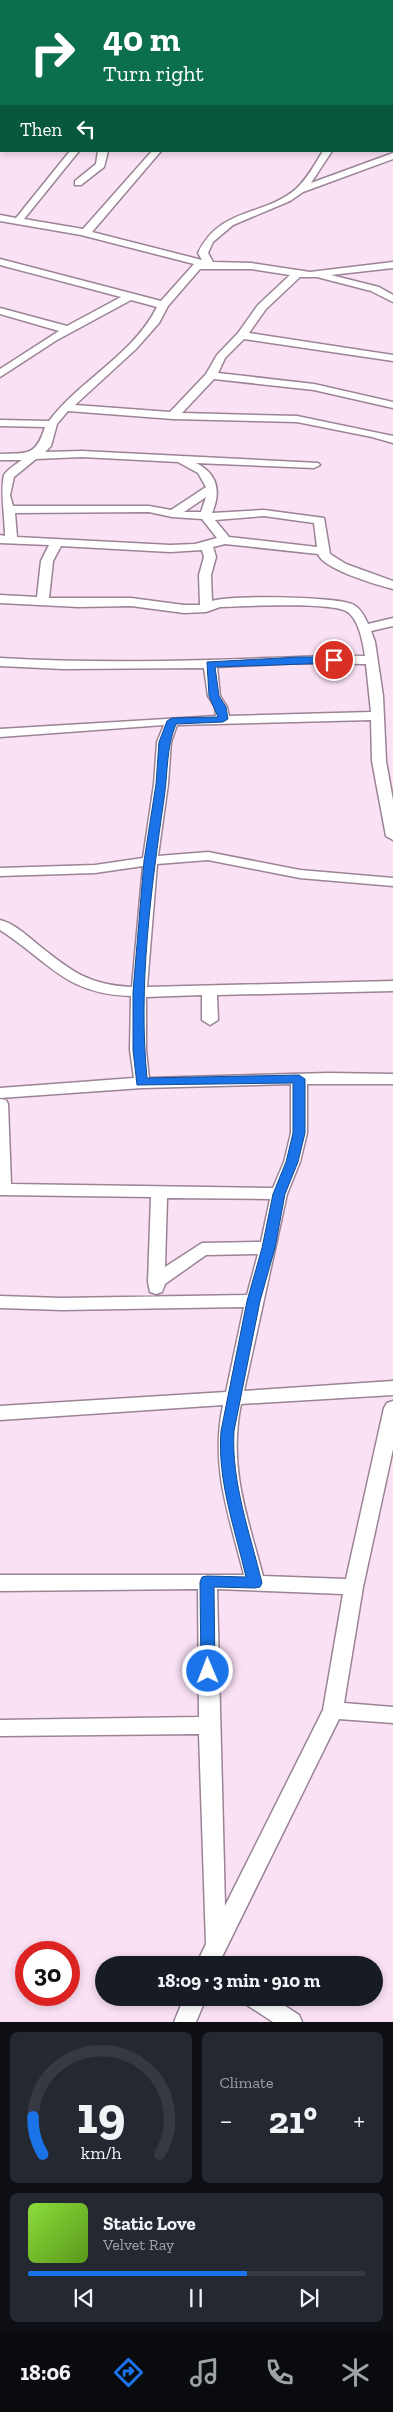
<!DOCTYPE html>
<meta charset="utf-8">
<style>
:root{--surface:#171b24;--page:#242831;--text:#f1f3f6;--muted:#9ea1a6;--line:#363941;--accent:#1a73e8}
body{margin:0;font-family:"Zilla Slab",serif;background:var(--page);color:var(--text);height:100vh;display:flex;flex-direction:column;font-size:19px;white-space:nowrap}
*{box-sizing:border-box;margin:0}
p{font-size:16px;color:var(--muted)}
.icon{flex:none;width:28px;height:28px;fill:none;stroke:currentColor;stroke-width:2;stroke-linecap:round;stroke-linejoin:round}
.map{position:relative;height:2022px;overflow:hidden}
.side{display:flex;flex-direction:column;gap:10px;padding:10px;background:#0d0f14;flex:1}
.side>*{flex:none}
.guide{position:absolute;left:0px;top:0px;width:394px;height:152px;box-shadow:0 2px 8px #0003;background:#0b6e4f;color:#fff;overflow:hidden}
.speed{position:absolute;left:15px;top:1941px;display:flex;gap:10px;font-size:25px;font-weight:700;text-align:center}
.speed>*{display:grid;place-content:center;width:65px;height:65px;border-radius:50%;background:var(--surface);box-shadow:0 2px 8px #0003;line-height:1}
.speed .limit{border:8px solid #d22;background:#fff;color:#111}
.pin{position:absolute;display:grid;place-items:center;width:42px;height:42px;color:#fff;margin:-21px;border:2px solid #fff;border-radius:50%;box-shadow:0 1px 5px #0007}
.me{position:absolute;width:55px;margin:-28px;rotate:359deg;stroke-linejoin:round;filter:drop-shadow(0 0 4px #0008)}
.turn{display:flex;align-items:center;gap:18px;height:105px;padding:0 20px;font-size:22px}
.turn .icon{width:65px;height:65px;stroke-width:2.5}
.turn b{display:block;font-size:35px;line-height:42px}
.then{display:flex;align-items:center;height:48px;padding:0 20px;background:#0003;gap:10px;font-size:19px}
.big{font-size:38px;font-weight:800;line-height:1.1}
.side .widget{flex:1;display:flex;flex-direction:column;justify-content:center;gap:8px;min-width:0;padding:0 18px;border-radius:8px;background:var(--page)}
.side .dial{align-items:center;gap:0}
.dial svg{height:130px;overflow:visible;fill:none;stroke:var(--line);stroke-width:7;stroke-linecap:round;text-anchor:middle}
.dial text{fill:var(--text);stroke:none}
.song{display:flex;align-items:center;gap:15px}
.cover{width:60px;height:60px;border-radius:8px;background:linear-gradient(135deg,hsl(90 70% 55%),hsl(90 70% 35%))}
.played{height:5px;border-radius:2px;background:linear-gradient(90deg,var(--accent) 65%,var(--line) 65%)}
.keys{display:flex;justify-content:space-around;direction:ltr}
.heat{display:flex;justify-content:space-between;align-items:center;font-size:28px;direction:ltr}
.side .tiles{flex:1;display:grid;gap:10px;grid-template-columns:1fr 1fr}
.widget:last-child{grid-column:span 2}
.trip{position:absolute;left:95px;top:1956px;width:288px;height:50px;border-radius:25px;background:var(--surface);box-shadow:0 2px 8px #0003;font-weight:800;line-height:50px;text-align:center}
.menu{display:flex;height:80px;justify-content:space-around;align-items:center;background:#090b0e;color:var(--muted)}
.menu .icon{width:35px;height:35px}
.menu .current{color:var(--accent)}
.menu b{font-size:22px;color:var(--text)}
.map>svg:first-child{display:block}
.lines{fill:none;stroke-linecap:round;stroke-linejoin:round}
.minor-casing{stroke:#9a8495;stroke-width:3}
.minor{fill:#fff;fill-rule:evenodd}
.route{fill:#1a73e8;stroke:#114b97}
</style>
<div class="map">
<svg width="393" height="2022" viewBox="0 0 393 2022">
<rect width="100%" height="100%" fill="#fae1f4"/>
<g class="lines">
<g class="minor-casing">
<path id="minor" d="M105 0H123L124 1H106Z
M162 0H172L173 1H163Z
M344 0H352V1H344Z
M1 30V37L0 38V31Z
M392 72H393V78H392Z
M0 89H1V95H0Z
M0 127H1V133H0Z
M392 142H393V148H392Z
M70 151H79L24 219 83 229 152 151H161L92 232 202 260 198 253C220 207 263 217 296 189 307 179 315 164 323 151H332L311 183 393 153V159L303 192 290 201 233 225 213 242 208 253 213 262 251 263 310 272 393 262V268L331 275 379 287 393 295V302L371 291 317 277H300L266 309 249 333 393 355V361L244 339 225 358 218 373 314 384 393 402V408L314 390 214 379 182 413 297 416 393 436V443L372 437 297 422 173 419 68 411 57 424 51 446 45 452 82 451 318 463 320 465 314 468 196 463C218 474 221 492 212 513L264 510 324 518 330 554 346 564 393 581V589C377 585 323 569 318 554L225 544 213 547 216 557 211 575 212 601C230 595 338 596 354 605 361 609 365 617 368 624L393 618V626L371 631 375 642 383 696 386 761 393 800V840L386 836 372 761 371 720 177 725 171 742 168 784 158 856 208 852 300 870 393 878V886L300 878 208 860 157 864 147 987 393 981V991L217 995 218 1020 210 1025 202 1020V995L146 997V1050L149 1078 329 1073 393 1074V1084H307V1133L300 1162 287 1194 244 1391 393 1381V1395L241 1404C228 1467 247 1515 263 1576L346 1579 384 1408 387 1403 393 1401V1449L363 1587 344 1703 393 1707V1723L339 1719 218 1965H196L206 1944 199 1734 0 1736V1720L199 1717 198 1589 0 1591V1575H244C229 1515 210 1467 223 1405L0 1420V1406L226 1392 244 1307 62 1310 0 1308V1296L62 1298 247 1295 258 1254 206 1255 165 1284 162 1292 156 1294 150 1292 148 1282 151 1197 0 1195V1099L6 1100 8 1104 11 1184 273 1188 284 1162 291 1133V1084L142 1088 0 1098V1088L134 1078 130 1050 131 996C65 994 50 962 0 930V920C13 923 25 934 36 943 70 970 87 985 132 987L143 866 95 873 0 876V868L95 865 143 858 154 784 157 742 164 725 0 737V729L216 716 215 707 208 696 204 668 63 669 0 666V658C70 662 139 662 209 660 261 659 313 655 365 656 363 643 359 618 346 611 329 602 243 606 220 607L206 612 184 613 131 606 79 607 0 603V595L37 597 41 561 49 545 0 543V535L5 536C5 518 0 491 4 475 8 469 16 464 22 460H0V454C28 453 36 456 45 427L0 426V420L49 421C81 379 133 355 157 307L131 300 57 340 0 377V369L59 331 0 314V308L67 326 121 297 0 265V259L161 301 194 264 81 235 0 221V215L16 218ZM200 269H251L290 275 258 305 238 333 217 355 206 374 170 412 75 405 136 349 159 323 168 306ZM82 457 178 462 198 473 206 487 171 510 149 506H13L10 495 14 477 36 459ZM206 497 201 512H184ZM149 512 172 517 202 519 217 538 195 544 170 545 17 537 15 513ZM264 516 314 523 317 547 229 537 215 520ZM61 546 170 552 202 550 204 557 199 575 200 605H184L131 598H49L53 561ZM299 663 366 664 371 712 229 716 227 707 220 696 217 667ZM167 1198 270 1199 261 1242 202 1243 165 1267ZM217 1589 343 1594 323 1710 225 1906Z
M98 151H108L104 167 81 185H75V181L96 164Z
M184 1998H206L196 2022H174Z
M244 1998H273L299 2015 302 2022H273L247 2005Z"/>
</g>
<use href="#minor" class="minor"/>
</g>
<path class="route" d="M299 657H334L338 660 334 663 215 667 219 696 226 707 228 719 223 722 176 724C166 748 168 773 164 799 151 890 138 986 147 1078L299 1075 305 1079V1133L298 1162 285 1194 275 1248 260 1301 234 1431C231 1482 250 1533 262 1583L260 1587 255 1588 214 1587 215 1671 213 1675 208 1677 203 1675 201 1671 200 1582 202 1577 207 1576 246 1577C235 1529 217 1480 221 1431L247 1301 262 1248 273 1194 286 1162 293 1133V1083L137 1085 133 1050V992L144 861 156 784 159 742 167 721 172 718 218 717 209 696 207 662Z"/>
</svg>
<div class="speed"><div class="limit">30</div></div>
<div class="pin" style="left:334px;top:660px;background:#d93025"><svg class="icon" aria-label="arrive" viewBox="0 0 24 24"><path d="M6 21V4h12l-3 4 3 4H6"/></svg></div>
<svg class="me" style="left:208px;top:1671px" viewBox="-20 -20 40 40"><circle r="17" fill="#1a73e8" stroke="#fff" stroke-width="3"/><path d="M0-11L8 9 0 5-8 9z" fill="#fff"/></svg>
<div class="trip">18:09 · 3 min · 910 m</div>
<div class="guide">
<div class="turn"><svg class="icon" aria-label="right" viewBox="0 0 24 24"><path d="M7 20v-9h11M14 6l5 5-5 5"/></svg><div><b>40 m</b>Turn right</div></div>
<div class="then">Then<svg class="icon" aria-label="left" viewBox="0 0 24 24"><path d="M17 20v-9H6M10 6l-5 5 5 5"/></svg></div>
</div>
</div>
<section class="side">
<div class="tiles">
<div class="widget dial"><svg viewBox="0 0 100 80">
<path d="M14 69A42 42 0 1 1 86 69"/>
<path d="M14 69A42 42 0 0 1 8 46" stroke="#1a73e8"/>
<text x="50" y="56" font-size="32" font-weight="700">19</text>
<text x="50" y="72" font-size="11">km/h</text>
</svg></div>
<div class="widget"><p>Climate</p>
<div class="heat"><a>−</a><b class="big">21°</b><a>+</a></div>
</div>
<div class="widget">
<div class="song"><i class="cover"></i><div><b>Static Love</b><p>Velvet Ray</p></div></div>
<div class="played"></div>
<div class="keys"><svg class="icon" aria-label="previous" viewBox="0 0 24 24"><path d="M18 5L8 12l10 7zM5 5v14"/></svg><svg class="icon" aria-label="pause" viewBox="0 0 24 24"><path d="M8 5v14M16 5v14"/></svg><svg class="icon" aria-label="next" viewBox="0 0 24 24"><path d="M6 5l10 7-10 7zM19 5v14"/></svg></div>
</div>
</div>
</section>
<nav class="menu">
<b>18:06</b>
<svg class="icon current" aria-label="directions" viewBox="0 0 24 24"><path d="M12 3l9 9-9 9-9-9zM9 14v-3h6M13 9l2 2-2 2"/></svg>
<svg class="icon" aria-label="music" viewBox="0 0 24 24"><path d="M9 18V5l10-2v13"/><circle cx="6" cy="18" r="3"/><circle cx="16" cy="16" r="3"/></svg>
<svg class="icon" aria-label="phone" viewBox="0 0 24 24"><path d="M5 4h4l2 5-3 2q2 4 5 5l2-3 5 2v4C11 20 4 13 5 4z"/></svg>
<svg class="icon" aria-label="climate" viewBox="0 0 24 24"><path d="M12 3v18M4 7l16 10M4 17L20 7"/></svg>
</nav>
